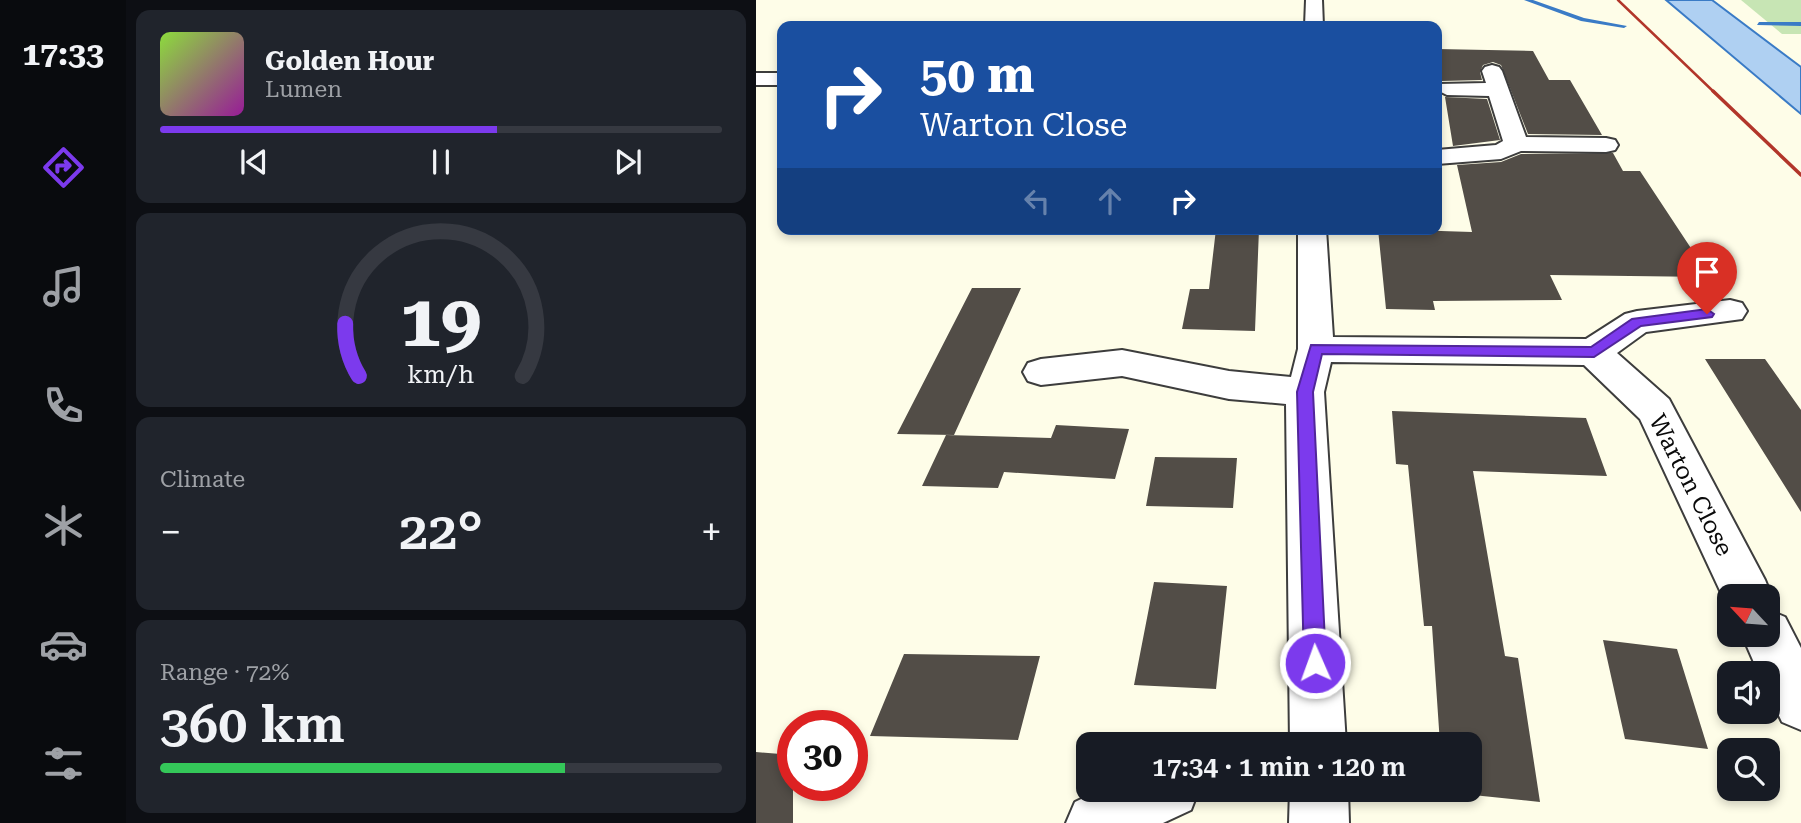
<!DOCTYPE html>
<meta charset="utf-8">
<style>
:root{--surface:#171b24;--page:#20242c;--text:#f1f3f6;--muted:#9ea1a6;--line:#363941;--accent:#7c3aed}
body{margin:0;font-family:"Roboto Serif",serif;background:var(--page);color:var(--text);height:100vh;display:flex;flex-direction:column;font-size:26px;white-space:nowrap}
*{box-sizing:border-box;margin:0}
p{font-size:23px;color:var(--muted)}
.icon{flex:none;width:38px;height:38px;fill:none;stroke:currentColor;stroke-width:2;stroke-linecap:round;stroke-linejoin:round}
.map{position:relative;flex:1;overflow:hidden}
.side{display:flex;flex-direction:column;gap:10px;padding:10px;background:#0d0f14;width:630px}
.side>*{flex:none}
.top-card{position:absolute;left:21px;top:21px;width:665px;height:214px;border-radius:14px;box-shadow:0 4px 10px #0003;background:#1a4fa0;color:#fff;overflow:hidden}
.needle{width:46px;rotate:296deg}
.controls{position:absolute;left:961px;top:584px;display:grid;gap:14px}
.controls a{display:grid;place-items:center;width:63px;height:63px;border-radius:14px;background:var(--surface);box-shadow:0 4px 10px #0003;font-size:35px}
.speed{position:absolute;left:21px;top:710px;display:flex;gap:14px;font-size:35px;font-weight:700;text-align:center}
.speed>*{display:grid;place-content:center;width:91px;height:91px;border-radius:50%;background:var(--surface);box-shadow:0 4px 10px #0003;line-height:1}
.speed .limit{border:10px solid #d22;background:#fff;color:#111}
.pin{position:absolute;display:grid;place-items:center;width:60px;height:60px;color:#fff;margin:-72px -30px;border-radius:50% 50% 50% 0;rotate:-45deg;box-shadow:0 0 7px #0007}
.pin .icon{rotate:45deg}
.me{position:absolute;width:77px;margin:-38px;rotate:358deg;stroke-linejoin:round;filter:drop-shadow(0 0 5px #0008)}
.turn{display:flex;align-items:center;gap:24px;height:147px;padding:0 28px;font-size:32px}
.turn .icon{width:91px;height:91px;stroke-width:2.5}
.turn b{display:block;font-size:49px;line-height:60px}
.lanes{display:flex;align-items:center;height:66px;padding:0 28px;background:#0003;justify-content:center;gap:35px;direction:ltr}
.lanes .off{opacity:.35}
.big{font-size:52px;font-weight:600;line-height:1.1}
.side .widget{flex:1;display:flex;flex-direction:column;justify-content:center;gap:10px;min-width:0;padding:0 24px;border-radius:14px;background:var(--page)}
.side .dial{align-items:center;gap:0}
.dial svg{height:182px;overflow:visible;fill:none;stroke:var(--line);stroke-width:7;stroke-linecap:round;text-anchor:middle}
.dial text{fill:var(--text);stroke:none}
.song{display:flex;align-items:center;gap:21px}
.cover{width:84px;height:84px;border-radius:10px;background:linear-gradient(135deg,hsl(90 70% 55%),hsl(300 70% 35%))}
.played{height:7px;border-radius:4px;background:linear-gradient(90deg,var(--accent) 60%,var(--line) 60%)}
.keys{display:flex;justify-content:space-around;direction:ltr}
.heat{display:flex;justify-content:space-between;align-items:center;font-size:38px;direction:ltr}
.charge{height:10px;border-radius:5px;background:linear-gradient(90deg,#34c759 72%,var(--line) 0)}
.trip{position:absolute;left:320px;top:732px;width:406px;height:70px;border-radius:14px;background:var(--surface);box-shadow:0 4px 10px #0003;font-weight:600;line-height:70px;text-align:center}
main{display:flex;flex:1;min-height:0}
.tab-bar{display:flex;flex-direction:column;width:126px;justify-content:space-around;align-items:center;background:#090b0e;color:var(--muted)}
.tab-bar .icon{width:49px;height:49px}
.tab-bar .on{color:var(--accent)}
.tab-bar b{font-size:32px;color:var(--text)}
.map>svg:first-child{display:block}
.green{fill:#c7e5b4}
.water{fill:#afd0f2;stroke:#3a7bc6;stroke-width:2}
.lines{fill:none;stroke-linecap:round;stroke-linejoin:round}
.stream{fill:#3a7bc6;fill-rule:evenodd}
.building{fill:#524d47}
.minor-casing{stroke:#3d3d3d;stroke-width:4}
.minor{fill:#fff;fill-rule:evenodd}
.rail-far1{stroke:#b2362a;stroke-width:2.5}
.rail{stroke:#b2362a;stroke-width:3.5}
.route{fill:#7c3aed;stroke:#51269a;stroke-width:2}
.labels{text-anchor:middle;stroke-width:7;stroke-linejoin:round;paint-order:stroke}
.street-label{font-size:24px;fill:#0a0a0a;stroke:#fff}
</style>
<main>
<nav class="tab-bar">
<b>17:33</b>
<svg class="icon on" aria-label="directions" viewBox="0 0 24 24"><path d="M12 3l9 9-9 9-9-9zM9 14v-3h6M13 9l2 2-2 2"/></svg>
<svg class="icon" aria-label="music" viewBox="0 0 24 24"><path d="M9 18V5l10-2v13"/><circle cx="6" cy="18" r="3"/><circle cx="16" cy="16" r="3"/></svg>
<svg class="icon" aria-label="phone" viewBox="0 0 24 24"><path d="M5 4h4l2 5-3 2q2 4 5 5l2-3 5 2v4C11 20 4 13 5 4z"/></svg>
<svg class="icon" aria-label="climate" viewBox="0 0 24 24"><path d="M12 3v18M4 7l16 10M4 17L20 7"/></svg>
<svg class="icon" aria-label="car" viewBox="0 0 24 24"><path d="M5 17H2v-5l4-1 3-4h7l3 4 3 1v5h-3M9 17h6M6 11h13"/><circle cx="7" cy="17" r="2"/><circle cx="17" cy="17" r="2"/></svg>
<svg class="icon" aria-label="filters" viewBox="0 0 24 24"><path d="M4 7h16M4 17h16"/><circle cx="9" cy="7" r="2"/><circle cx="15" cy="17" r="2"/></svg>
</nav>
<section class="side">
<div class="widget">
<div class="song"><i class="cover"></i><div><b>Golden Hour</b><p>Lumen</p></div></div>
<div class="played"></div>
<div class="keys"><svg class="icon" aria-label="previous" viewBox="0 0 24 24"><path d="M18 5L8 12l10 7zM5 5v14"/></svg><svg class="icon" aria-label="pause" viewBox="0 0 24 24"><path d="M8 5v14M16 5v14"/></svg><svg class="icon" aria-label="next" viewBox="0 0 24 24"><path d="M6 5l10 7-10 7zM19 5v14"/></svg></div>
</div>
<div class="widget dial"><svg viewBox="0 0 100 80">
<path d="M14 69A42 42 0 1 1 86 69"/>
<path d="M14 69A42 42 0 0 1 8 46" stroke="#7c3aed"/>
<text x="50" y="56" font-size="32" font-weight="700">19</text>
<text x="50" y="72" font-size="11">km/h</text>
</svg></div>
<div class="widget"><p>Climate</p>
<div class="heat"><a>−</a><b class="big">22°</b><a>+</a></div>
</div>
<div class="widget"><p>Range · 72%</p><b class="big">360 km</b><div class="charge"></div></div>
</section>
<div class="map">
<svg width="1045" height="823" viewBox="0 0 1045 823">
<rect width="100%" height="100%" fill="#fefde8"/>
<path class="green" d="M985 0H1045V34H1026Z"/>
<path class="water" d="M910 0H956L1045 67V114Z"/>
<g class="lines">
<path class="stream" d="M768 0H777L828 18 871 26 868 28 825 21Z
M1003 22H1045V26L1001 25Z"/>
</g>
<path class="building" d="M681 49 777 51 793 80H814L846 135 772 134 745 65 737 62 727 65 724 72 726 80 686 81Z
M689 97 731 99 744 140 697 146Z
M857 153 867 171H884L954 277 794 275 806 300 677 301 679 310 630 309 622 229 716 232 701 165 745 162 765 154Z
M460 229H503L499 331 426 329 434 289H453Z
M216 288H265L198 435 141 434Z
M949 359H1009L1045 410V512Z
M636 411 830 418 851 476 717 471 749 656 762 658 784 802 688 792 687 789H714V744H684L676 626H668L652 465 640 464Z
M300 425 373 429 359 479 248 472 242 488 166 486 190 435 295 438Z
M399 457 481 458 477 508 390 506Z
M398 582 471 586 460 689 378 685Z
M847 640 921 649 952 749 869 739Z
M148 654 284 656 262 740 114 736Z
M0 752 37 755V823H0Z"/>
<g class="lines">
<g class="minor-casing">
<path id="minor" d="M550 0H566L567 26H549Z
M736 65 743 67 746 71 770 137 850 138 859 140 862 145 859 150 850 152 765 151 745 159 681 164V150L740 145 747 141 733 96 691 95 681 90 683 84 730 83 726 71 729 67Z
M0 73H26V85H0Z
M542 229H570L577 337 830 339 869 314 881 311 974 300 986 303 991 311 986 319 890 332 861 353 913 399 1009 580 1016 597 1012 608V597H973V610L884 419 828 365 575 362 568 392 590 744H534L530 404 473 399 366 376 285 385 272 381 267 372 272 363 285 359 366 350 473 371 535 377 542 349Z
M1012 610 1029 617 1045 648V730L1026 722 1012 692V674H1003L986 635H1012Z
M346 789H443L435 810 407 823H310L319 802Z
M534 789H592L593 823H533Z"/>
</g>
<use href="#minor" class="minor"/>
<path class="rail-far1" d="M862 0 959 93"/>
<path class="rail" d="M957 91 1045 175"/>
</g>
<path class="route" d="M951 309 958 314 956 317 885 326 838 357 566 354 557 392 570 663 567 670 559 673 551 670 548 663 541 392 555 345 835 347 876 319Z"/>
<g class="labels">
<g class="street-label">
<text transform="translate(935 485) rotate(63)" y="8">Warton Close</text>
</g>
</g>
</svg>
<div class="controls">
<a><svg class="needle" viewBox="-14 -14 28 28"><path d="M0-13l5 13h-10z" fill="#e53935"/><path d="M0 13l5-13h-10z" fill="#9ea1a6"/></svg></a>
<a><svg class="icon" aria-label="sound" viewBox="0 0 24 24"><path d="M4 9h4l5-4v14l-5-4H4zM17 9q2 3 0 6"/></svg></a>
<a><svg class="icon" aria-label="search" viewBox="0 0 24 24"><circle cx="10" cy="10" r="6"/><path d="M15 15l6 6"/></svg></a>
</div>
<div class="speed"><div class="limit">30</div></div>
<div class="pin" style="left:951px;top:314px;background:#d93025"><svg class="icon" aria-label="arrive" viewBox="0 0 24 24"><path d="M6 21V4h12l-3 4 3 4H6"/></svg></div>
<svg class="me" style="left:559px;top:663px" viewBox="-20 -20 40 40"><circle r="17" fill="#7c3aed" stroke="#fff" stroke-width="3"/><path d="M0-11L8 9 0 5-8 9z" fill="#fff"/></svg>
<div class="trip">17:34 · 1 min · 120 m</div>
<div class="top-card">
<div class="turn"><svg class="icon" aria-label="right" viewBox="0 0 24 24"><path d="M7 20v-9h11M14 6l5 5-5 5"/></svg><div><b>50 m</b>Warton Close</div></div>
<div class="lanes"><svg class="icon off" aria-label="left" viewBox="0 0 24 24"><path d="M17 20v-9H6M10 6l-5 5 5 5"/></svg><svg class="icon off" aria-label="ahead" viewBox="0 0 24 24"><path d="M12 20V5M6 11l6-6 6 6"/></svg><svg class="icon" aria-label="right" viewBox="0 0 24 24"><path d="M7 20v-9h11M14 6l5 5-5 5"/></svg></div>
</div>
</div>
</main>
